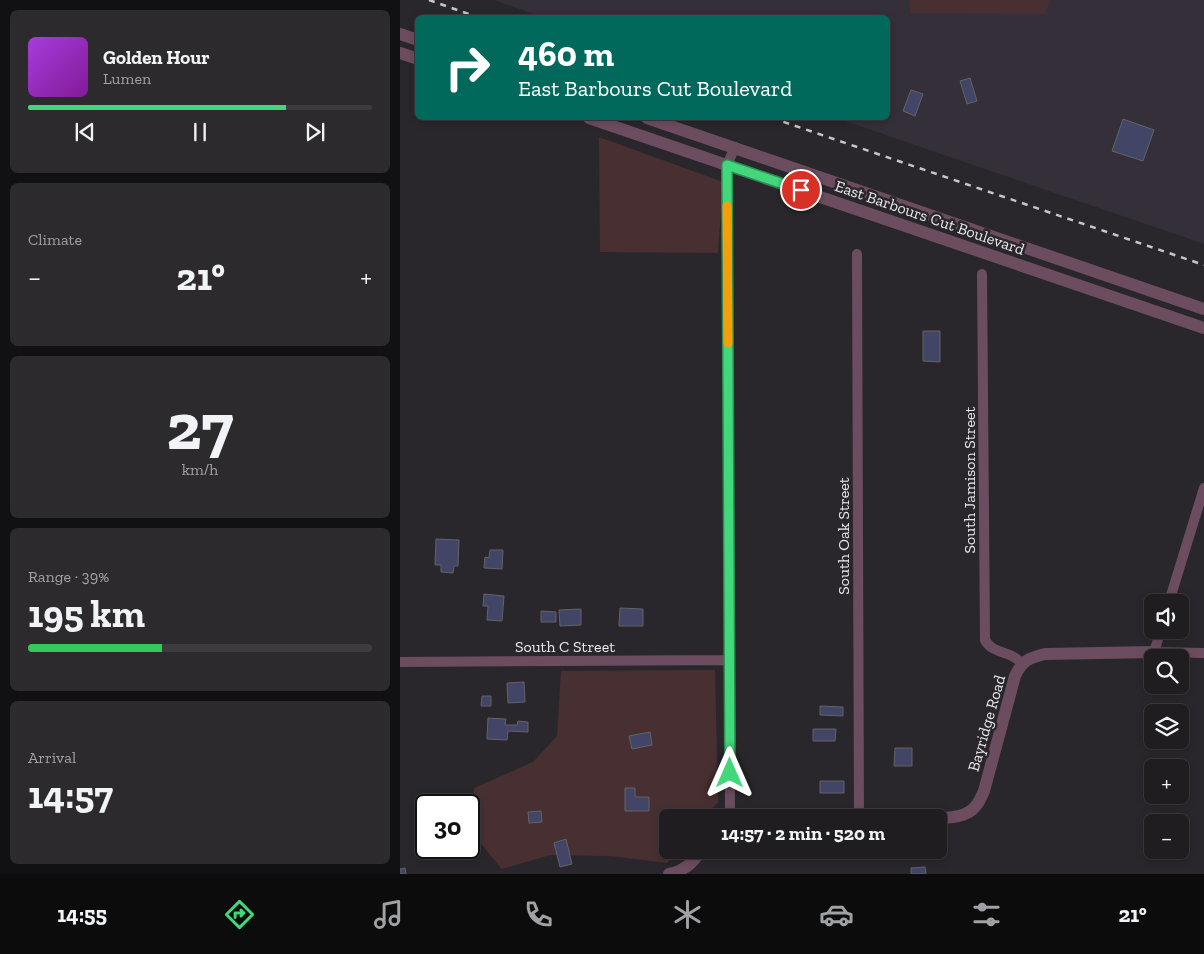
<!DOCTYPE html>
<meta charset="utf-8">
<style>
:root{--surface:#1f1d20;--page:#2c2a2d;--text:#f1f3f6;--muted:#a1a2a5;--line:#3c3b3e;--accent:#42d77b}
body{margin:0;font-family:"Zilla Slab",serif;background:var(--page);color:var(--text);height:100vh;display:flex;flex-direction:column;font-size:19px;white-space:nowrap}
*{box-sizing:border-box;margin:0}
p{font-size:16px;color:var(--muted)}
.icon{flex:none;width:28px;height:28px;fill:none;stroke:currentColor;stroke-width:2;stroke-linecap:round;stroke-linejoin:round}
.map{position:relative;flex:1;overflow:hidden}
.drawer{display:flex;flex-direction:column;gap:10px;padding:10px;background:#111012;width:400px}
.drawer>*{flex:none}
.guide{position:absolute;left:15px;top:15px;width:475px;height:105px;border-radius:8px;box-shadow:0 2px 8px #0003,0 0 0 1px var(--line);background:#00695c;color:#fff;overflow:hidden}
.tools{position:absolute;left:744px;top:594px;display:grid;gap:10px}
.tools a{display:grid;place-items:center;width:45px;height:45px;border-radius:8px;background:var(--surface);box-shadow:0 2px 8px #0003,0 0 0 1px var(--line);font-size:25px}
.speed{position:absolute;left:15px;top:794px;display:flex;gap:10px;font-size:25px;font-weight:700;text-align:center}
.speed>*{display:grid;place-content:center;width:65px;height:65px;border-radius:50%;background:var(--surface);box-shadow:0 2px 8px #0003,0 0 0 1px var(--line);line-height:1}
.speed .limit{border:2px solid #111;border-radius:8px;background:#fff;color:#111}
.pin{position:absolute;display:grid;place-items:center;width:42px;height:42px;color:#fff;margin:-21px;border:2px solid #fff;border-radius:50%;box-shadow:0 1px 5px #0007}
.me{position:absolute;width:55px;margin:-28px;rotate:0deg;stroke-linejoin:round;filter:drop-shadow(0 0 4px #0008)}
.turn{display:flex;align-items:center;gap:18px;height:105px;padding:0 20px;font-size:22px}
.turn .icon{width:65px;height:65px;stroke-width:2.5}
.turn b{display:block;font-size:35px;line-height:42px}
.big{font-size:38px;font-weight:700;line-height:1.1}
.drawer .widget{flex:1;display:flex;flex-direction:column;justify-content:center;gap:8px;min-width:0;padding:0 18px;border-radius:8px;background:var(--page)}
.drawer .dial{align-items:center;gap:0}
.dial b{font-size:65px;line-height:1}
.song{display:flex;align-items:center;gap:15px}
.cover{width:60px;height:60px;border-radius:8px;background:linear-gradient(135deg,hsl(280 70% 55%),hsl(290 70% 35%))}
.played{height:5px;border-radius:2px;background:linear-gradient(90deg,var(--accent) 75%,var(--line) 75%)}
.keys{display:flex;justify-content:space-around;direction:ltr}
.heat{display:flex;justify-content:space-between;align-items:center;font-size:28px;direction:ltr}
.charge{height:8px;border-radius:4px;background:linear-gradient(90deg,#34c759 39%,var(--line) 0)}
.trip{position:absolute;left:259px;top:809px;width:288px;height:50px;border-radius:8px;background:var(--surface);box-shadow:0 2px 8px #0003,0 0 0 1px var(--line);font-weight:700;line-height:50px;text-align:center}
.tab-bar{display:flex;height:80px;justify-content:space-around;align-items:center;background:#0c0c0d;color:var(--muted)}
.tab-bar .icon{width:35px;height:35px}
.tab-bar .on{color:var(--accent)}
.tab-bar b{font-size:22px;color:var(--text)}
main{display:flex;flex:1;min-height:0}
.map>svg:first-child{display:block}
.built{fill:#342f38}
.green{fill:#483032}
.building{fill:#424566;stroke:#626368}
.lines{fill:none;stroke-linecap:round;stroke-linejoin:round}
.minor{stroke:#6c4d60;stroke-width:10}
.tertiary{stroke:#6c4d60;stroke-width:12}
.rail{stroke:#c6c5c8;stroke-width:2.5;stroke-dasharray:6 6;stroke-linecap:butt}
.route-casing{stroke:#2b8c50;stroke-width:12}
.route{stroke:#42d77b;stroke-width:9}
.slow{stroke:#f59e0b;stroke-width:9}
.labels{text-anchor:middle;stroke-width:5;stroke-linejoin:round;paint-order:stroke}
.street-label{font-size:16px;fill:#eae9ec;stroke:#29272b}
</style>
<main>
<section class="drawer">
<div class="widget">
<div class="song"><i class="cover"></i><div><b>Golden Hour</b><p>Lumen</p></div></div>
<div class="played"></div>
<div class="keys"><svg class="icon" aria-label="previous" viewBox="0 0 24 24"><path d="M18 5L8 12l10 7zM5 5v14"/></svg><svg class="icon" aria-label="pause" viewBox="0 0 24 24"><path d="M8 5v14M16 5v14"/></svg><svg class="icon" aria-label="next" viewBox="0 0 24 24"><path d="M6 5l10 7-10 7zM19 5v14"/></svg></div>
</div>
<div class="widget"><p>Climate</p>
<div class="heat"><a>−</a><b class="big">21°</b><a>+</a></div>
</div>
<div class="widget dial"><b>27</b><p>km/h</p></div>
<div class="widget"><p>Range · 39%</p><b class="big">195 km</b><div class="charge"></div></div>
<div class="widget"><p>Arrival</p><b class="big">14:57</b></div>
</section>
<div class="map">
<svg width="804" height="874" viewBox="0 0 804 874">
<rect width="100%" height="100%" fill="#29272b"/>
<path class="built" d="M94 0H804V244L436 118H488V18H145Z"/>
<path class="green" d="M510 0H650L645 14 510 13Z
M199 137 323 182 318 253 200 252Z
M315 670 318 802 305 817 268 818V850H278L267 863 211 856 150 855 102 869 72 833 74 788 133 762 157 736 161 671Z"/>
<path class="building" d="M570 78 577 101 567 104 560 81Z
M511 90 523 94 515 116 503 111Z
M723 119 754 130 743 161 712 151Z
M523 331H540V362L523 361Z
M36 539 59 540 58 566H54L53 573 41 572V565H35Z
M90 550H103L102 569 84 568 85 557 89 558Z
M84 594 104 596 102 621 87 620 88 606H83Z
M220 608 243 609V626H219Z
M181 609V625L160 626 159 610Z
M141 611 156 612V622H141Z
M124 682 125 702 108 703 107 683Z
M82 696H91V706H81Z
M420 706 443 707V716L420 715Z
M88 718 106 719 105 725H117L118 721 128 722V732L108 731 107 740 87 739Z
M413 729H436L435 741H413Z
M250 732 252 745 232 749 229 736Z
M495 748H512V766H494Z
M420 781H444V793H420Z
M225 788H235V797H249V811H225Z
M141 811 142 822 129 823 128 812Z
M166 839 172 864 160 867 154 843Z
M525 867 526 874H511V868Z
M5 868 6 874H0V869Z"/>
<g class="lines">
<path class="minor" d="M457 254 459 818
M582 274 585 640C591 651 602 651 612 656 616 658 619 661 623 663
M769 602 804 488
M761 630 754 652 804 653
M0 662 329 660
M330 818 327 165 335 147"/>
<path class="tertiary" d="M0 34 18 40
M0 53 18 59
M189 118 804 328
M247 118 804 309
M501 818C518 817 553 821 567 813 576 809 580 800 584 791L615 676C622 661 628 658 645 654L754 652
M269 874C284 871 293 863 301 850"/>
<path class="rail" d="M29 0 80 18
M372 118 804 265"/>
</g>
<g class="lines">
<g class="route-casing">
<path id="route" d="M330 773 327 165 401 190"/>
</g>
<use href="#route" class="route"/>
<path class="slow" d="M327 206 328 343"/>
</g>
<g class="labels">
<g class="street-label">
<text transform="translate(530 217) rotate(19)" y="6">East Barbours Cut Boulevard</text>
<text transform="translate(569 480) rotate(-90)" y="6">South Jamison Street</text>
<text transform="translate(443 536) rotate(-90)" y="6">South Oak Street</text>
<text x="165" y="652">South C Street</text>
<text transform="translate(586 723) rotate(-74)" y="6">Bayridge Road</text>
</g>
</g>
</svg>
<div class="tools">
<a><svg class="icon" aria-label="sound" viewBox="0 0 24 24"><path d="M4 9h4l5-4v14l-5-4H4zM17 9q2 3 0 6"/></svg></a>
<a><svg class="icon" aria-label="search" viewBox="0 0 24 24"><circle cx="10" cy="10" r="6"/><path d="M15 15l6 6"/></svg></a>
<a><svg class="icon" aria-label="layers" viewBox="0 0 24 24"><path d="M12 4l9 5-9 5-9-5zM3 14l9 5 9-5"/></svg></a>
<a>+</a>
<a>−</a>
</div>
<div class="speed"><div class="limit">30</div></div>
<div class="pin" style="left:401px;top:190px;background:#d93025"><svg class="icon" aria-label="arrive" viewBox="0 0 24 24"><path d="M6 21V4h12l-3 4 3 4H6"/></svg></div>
<svg class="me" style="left:330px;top:773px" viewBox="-20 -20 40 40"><path d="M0-17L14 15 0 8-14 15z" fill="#42d77b" stroke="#fff" stroke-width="4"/></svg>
<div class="trip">14:57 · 2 min · 520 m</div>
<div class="guide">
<div class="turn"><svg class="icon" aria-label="right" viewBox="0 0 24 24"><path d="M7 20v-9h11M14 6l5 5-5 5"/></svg><div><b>460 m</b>East Barbours Cut Boulevard</div></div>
</div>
</div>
</main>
<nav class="tab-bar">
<b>14:55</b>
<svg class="icon on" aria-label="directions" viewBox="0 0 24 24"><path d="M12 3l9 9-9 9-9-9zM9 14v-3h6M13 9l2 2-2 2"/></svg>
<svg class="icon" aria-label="music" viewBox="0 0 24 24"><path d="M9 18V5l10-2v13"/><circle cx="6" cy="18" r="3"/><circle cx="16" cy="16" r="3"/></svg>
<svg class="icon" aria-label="phone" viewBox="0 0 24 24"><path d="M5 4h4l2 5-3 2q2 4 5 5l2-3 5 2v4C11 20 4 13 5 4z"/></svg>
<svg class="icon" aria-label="climate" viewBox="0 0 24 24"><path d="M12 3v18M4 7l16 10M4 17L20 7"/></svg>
<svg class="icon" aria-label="car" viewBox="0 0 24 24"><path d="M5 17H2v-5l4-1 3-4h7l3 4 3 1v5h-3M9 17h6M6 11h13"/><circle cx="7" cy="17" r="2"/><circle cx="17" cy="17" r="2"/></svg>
<svg class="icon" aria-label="filters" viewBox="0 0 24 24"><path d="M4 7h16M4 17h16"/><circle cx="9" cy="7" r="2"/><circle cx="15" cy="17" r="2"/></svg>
<b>21°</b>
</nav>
